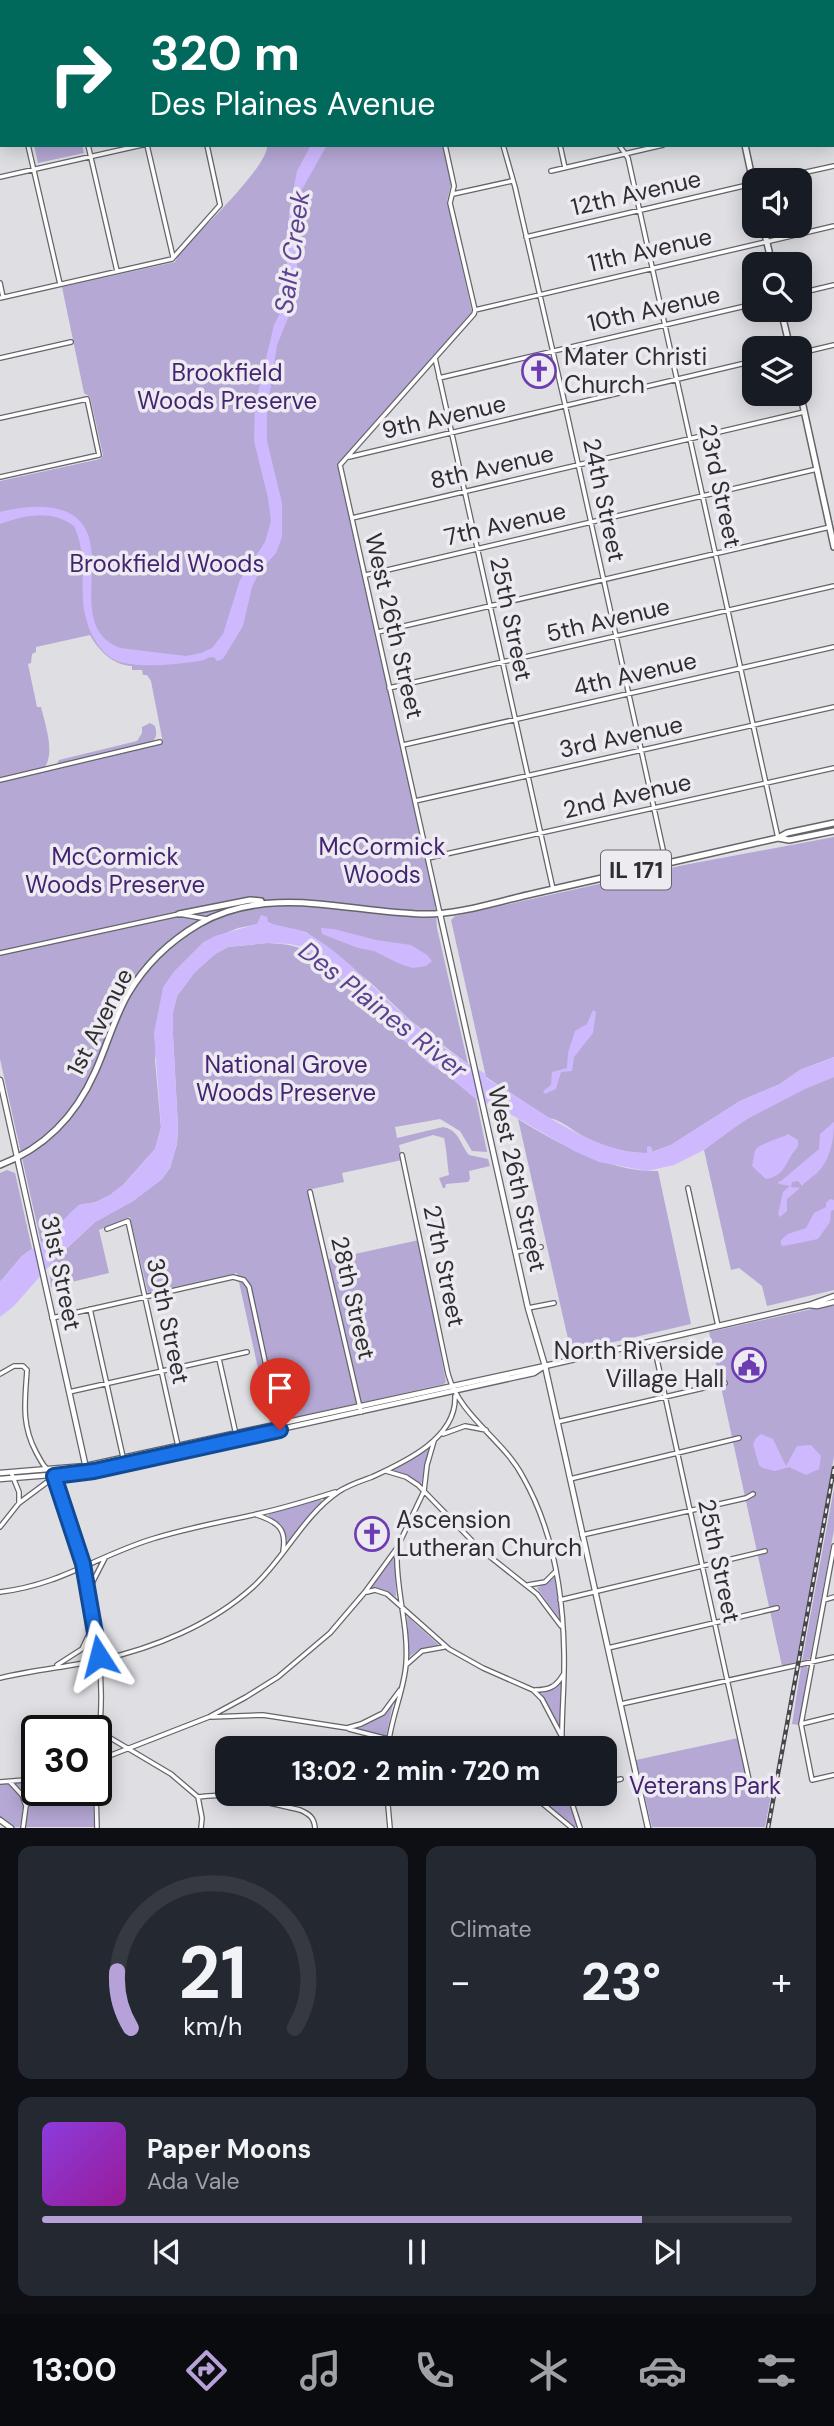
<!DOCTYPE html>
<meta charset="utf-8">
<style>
:root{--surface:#171b24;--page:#242831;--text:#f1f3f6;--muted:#9ea1a6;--line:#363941;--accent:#b6a1d8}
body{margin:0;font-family:"DM Sans",sans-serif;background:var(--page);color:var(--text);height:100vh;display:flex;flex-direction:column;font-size:26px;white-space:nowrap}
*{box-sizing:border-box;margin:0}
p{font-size:23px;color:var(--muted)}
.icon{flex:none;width:38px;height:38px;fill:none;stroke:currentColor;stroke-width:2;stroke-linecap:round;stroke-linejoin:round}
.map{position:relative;height:1828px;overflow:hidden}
.details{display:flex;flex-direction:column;gap:18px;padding:18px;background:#0d0f14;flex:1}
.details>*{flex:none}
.guide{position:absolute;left:0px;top:0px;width:835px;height:147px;box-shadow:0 4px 18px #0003;background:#00695c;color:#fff;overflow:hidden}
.fabs{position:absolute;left:742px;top:168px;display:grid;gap:14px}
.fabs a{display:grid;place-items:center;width:70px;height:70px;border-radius:14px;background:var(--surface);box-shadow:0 4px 18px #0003;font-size:35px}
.speed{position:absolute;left:21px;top:1715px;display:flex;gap:14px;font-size:35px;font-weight:700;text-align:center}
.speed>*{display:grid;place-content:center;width:91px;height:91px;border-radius:50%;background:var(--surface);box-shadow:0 4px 18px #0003;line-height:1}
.speed .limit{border:4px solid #111;border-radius:10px;background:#fff;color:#111}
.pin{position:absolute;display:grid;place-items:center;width:60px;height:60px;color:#fff;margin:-72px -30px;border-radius:50% 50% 50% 0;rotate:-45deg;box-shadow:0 0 7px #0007}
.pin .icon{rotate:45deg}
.me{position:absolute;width:77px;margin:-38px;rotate:351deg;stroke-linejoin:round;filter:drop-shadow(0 0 5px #0008)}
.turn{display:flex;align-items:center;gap:24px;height:147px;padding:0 35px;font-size:32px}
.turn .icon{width:91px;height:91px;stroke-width:2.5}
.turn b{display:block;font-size:49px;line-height:60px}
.big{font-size:52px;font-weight:700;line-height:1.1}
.details .card{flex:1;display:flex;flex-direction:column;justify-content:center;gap:10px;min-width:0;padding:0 24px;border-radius:14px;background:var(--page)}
.details .dial{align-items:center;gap:0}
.dial svg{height:182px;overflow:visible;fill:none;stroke:var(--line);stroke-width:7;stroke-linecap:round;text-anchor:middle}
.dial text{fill:var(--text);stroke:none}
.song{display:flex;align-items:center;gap:21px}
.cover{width:84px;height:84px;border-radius:10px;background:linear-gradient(135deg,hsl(270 70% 55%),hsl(300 70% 35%))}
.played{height:7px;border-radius:4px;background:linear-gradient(90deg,var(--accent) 80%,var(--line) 80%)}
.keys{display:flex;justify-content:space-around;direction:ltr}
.heat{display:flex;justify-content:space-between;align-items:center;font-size:38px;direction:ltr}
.details .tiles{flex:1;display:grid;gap:18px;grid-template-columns:1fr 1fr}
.card:last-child{grid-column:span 2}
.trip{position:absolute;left:215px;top:1736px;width:402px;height:70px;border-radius:14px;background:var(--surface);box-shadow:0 4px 18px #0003;font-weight:700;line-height:70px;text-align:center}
.menu{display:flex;height:112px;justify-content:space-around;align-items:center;background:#090b0e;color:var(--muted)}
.menu .icon{width:49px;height:49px}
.menu .selected{color:var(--accent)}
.menu b{font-size:32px;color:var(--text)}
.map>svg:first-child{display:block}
.green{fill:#b5a8d5}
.water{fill:#cfb9fe}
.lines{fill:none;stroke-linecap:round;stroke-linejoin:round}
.street-casing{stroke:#656469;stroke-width:6}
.secondary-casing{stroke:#656469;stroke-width:7}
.primary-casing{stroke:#656469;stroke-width:8}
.street{stroke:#fff;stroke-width:3.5}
.secondary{stroke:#fff;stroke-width:4.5}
.primary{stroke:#fff;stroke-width:5}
.rail-casing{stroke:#474649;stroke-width:4.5}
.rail{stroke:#edebf1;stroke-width:2;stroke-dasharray:5;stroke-linecap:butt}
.route-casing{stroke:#114b97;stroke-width:18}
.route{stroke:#1a73e8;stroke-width:12}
.labels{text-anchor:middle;stroke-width:7;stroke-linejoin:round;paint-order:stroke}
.shield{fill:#edebf1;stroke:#676669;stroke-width:2}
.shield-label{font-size:23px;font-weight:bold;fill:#2e2d2f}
.street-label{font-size:24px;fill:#2e2d2f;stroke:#edebf1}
.poi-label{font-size:24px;fill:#2e2d2f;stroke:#edebf1;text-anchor:start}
.park-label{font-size:24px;fill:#442472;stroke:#edebf1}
.water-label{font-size:26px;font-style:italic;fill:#5f4191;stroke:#edebf1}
</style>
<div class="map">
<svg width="834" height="1828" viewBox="0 0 834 1828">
<rect width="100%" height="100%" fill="#dfdee3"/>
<path class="green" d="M277 0H509V2H270Z
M34 145H82L84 153 38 163Z
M267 145H443L451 184 447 201 472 312 338 467 435 902 437 928 468 1064 411 1021 371 983 306 932 278 927 268 922 238 928 204 942 174 972 163 988 155 1060 161 1128 155 1149 123 1185 110 1195 96 1202 79 1205 41 1243 0 1059V782L163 743 151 681 147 675H143L142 670H132V666C113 665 99 651 90 635L36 647V652L32 654 31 663 28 664 37 707H41C45 724 55 751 45 767L0 779V481L100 459 103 455 90 397 84 393 62 287 175 262 180 252C196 235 270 165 267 145Z
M150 723 155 726C157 734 157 739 150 743L57 764 59 760 137 741 142 733V727Z
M834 837V1057L800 1070 780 1084 740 1101 671 1145 652 1152 651 1147 647 1148V1153C624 1153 603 1147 583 1136 572 1130 561 1120 549 1118L486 1077 451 920 455 916 684 865Z
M267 943C287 944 299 945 316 957L429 1063 449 1076 476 1099 487 1152 472 1151 460 1131 440 1119 395 1127 397 1138 443 1127C459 1130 460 1144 469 1155L488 1159 490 1166 469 1171 470 1179 468 1182 446 1184 445 1188H443L439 1178 449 1175C447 1162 447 1151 444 1138L433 1135 399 1145 402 1160 342 1173 344 1182 312 1189 327 1260 419 1240 446 1382 444 1384 270 1423 237 1273 148 1293 130 1217 99 1230 109 1273 51 1287 49 1265 95 1222 133 1201 162 1179 170 1168 177 1144 178 1128 173 1035V1012L177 996 194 973 215 954 228 947Z
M834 1077V1290L767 1306 762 1286 739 1268 731 1270 704 1150C741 1119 788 1093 834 1077Z
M518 1119C557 1143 612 1173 658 1171L691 1324 571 1352Z
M7 1170 15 1173 16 1177 32 1249 22 1256 0 1282V1173Z
M834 1304V1457L796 1662 782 1666 709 1332Z
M430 1447 421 1485 392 1469 429 1446Z
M834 1488V1530L810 1659 802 1661Z
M319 1499 323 1501 322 1504 305 1520 288 1543 282 1525 268 1516 269 1514Z
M393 1557 395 1558 396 1597 380 1589 371 1588Z
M555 1577 560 1620 537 1588Z
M407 1616 409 1618 439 1645 420 1649 409 1657Z
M807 1666 808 1669 799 1725 792 1724 801 1667Z
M562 1683 560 1726 540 1694 552 1690Z
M393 1703 386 1737 358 1729 382 1716Z
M738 1738 750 1795 772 1790 765 1827H652L636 1760Z
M37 1781V1790L23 1809 20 1827H14L0 1817V1784Z
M43 1790H93L94 1827H25L29 1807Z
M566 1794H567L579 1827H575L549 1806 561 1801Z"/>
<path class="water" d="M311 145H327L301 191 297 231V296L277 345 267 411V441L282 503V537L276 553 259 572 252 587 243 626 223 659 217 661 214 657C206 657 207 660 199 661 177 664 147 668 124 663 98 658 84 624 83 600 82 574 85 549 74 526 52 509 24 515 0 524V512C20 507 49 503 69 513 120 540 61 625 120 648L186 656 201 653 212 648 223 634 240 580 265 542 271 521 268 498 254 441 255 405 274 325 285 303 289 212 297 171Z
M261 915 267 917 268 922C281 928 297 927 309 934 347 957 377 992 411 1021 434 1041 459 1059 486 1074V1078C532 1105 593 1154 647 1153V1147L650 1146 652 1152 671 1145 740 1101 780 1084 800 1070 834 1057V1077L805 1089 745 1120 704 1150 674 1165 647 1171 599 1162 574 1151 505 1111 476 1099 449 1076 429 1063 378 1017 341 979 303 947 290 944 267 943 228 947 215 954 194 973 177 996 173 1012V1035L178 1128 177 1144 170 1168 162 1179 133 1201 95 1222 56 1258 14 1306 0 1317V1282L22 1256 45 1240 72 1211 79 1205 96 1202 110 1195 123 1185 155 1149 161 1127 154 1033 163 988 174 972 204 942 215 936 257 924Z
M321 928 334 929 376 940 411 945 427 955 432 961 426 966 413 968 400 964 374 951 358 948 322 934Z
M593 1010 596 1012 593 1033 574 1057 572 1071 561 1072 556 1089 545 1094 543 1091 551 1085 552 1072 567 1068 568 1053 575 1031 587 1024Z
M834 1122C834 1141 830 1161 816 1174 811 1178 806 1181 802 1186L798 1181 792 1182 791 1187 800 1188 787 1199V1211L780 1217 778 1214 783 1192 790 1186 779 1184 778 1182 781 1181 819 1149 820 1134Z
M788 1134 798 1140C799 1149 795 1149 791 1156 784 1168 782 1176 766 1179L752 1166C754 1160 753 1154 756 1149 760 1144 781 1138 788 1134Z
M830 1199 834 1200V1210L831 1211 830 1222 818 1239 784 1246 781 1245V1240L788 1234 806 1228 814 1213 826 1207V1203Z
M761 1434 773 1439 786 1466 797 1446 811 1445 821 1456 819 1469 806 1475 789 1467 775 1471 763 1468 759 1465 753 1444 756 1438Z"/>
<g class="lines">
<g class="street-casing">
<path id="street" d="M114 0 115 2
M232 0V2
M586 0V2
M511 1 514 0
M0 23 2 31
M833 107 834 106
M28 145 60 284
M88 145 117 271
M147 145 173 257
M445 145 454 186 450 203 475 310
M503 145 515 187 564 400 666 863
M560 145 565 168
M619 145 628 158 778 838
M551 171 663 145
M0 177 142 145
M770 180 834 166
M453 194 512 181
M526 237 752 184
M0 283 3 297
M800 293 834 285
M0 298 172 259 220 205 207 145
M475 310 834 226
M800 353 834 345
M0 358 71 342
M435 358 553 889
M439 378 754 304
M0 418 87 399 99 455 0 477
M349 457 754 361
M352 518 804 412
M366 575 817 469
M378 632 830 527
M389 688 834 586
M403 745 834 647
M0 780 160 742
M415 801 834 707
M428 858 834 768
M440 914 340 465 474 314 475 310
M0 953 179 914 207 919
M402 1155 448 1374C460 1417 503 1439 523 1477 553 1530 563 1591 564 1652 565 1684 561 1716 562 1748
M688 1188 718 1326
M310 1192 361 1412
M107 1229 128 1221 178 1446
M516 1252 541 1247
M528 1308 554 1303
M90 1309 123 1457
M52 1318 233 1277 244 1280 249 1287 279 1426
M653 1341 751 1789
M219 1359 237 1439
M0 1374 14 1366H23L27 1370C25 1401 21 1424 36 1452 41 1461 44 1468 53 1474
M69 1392 247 1352
M557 1422 725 1383
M443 1434 465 1426 486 1430
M386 1471 406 1477 418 1485 479 1548 537 1594 561 1626
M11 1472 19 1492V1503
M54 1476C78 1546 100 1617 101 1691 102 1719 98 1745 96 1772
M570 1479 739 1438
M257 1515C278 1522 287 1529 283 1551
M0 1527 19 1503 54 1477
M582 1535 746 1498 753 1494
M834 1546 801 1724 812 1780 834 1775
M528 1585 545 1582 556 1571
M89 1589 105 1558
M0 1592C60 1585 97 1556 152 1539 187 1528 222 1522 257 1514 284 1508 310 1500 335 1492
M367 1592 375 1590 387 1594 449 1649 483 1668 533 1690 542 1699 561 1735
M560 1600 765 1551
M824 1600 834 1597
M608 1648 777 1608
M57 1665 82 1649 93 1626
M406 1665 422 1651 444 1647
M0 1678C33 1670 67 1667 100 1660 154 1648 211 1625 253 1587 284 1559 303 1516 338 1492 348 1485 361 1481 372 1477 405 1462 457 1438 455 1396
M535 1690C549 1690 556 1687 563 1675
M621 1704 834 1657
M211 1717 263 1715 347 1728 361 1724 383 1713 400 1690
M801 1724 834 1716
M101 1727 107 1736 171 1774 198 1797 202 1818 201 1828
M349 1729 423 1748
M388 1748C390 1719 404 1692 406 1664 409 1625 395 1589 397 1550
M96 1761 209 1717 246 1697 278 1677 330 1633 365 1592 397 1548 424 1491 427 1465 434 1441
M0 1782 37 1779
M10 1782 22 1795 26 1806
M606 1782 621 1779
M96 1790 97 1828
M387 1794 390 1828
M526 1794 543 1804 572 1828
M569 1794 580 1828
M198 1797C232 1791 267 1803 300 1810 309 1814 314 1817 315 1828
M545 1804 554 1802 564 1794
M23 1828 26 1806 39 1790"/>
</g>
<g class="secondary-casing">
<path id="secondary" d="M246 2 253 0
M0 58H2
M440 914 528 1308 545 1366 648 1828
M0 1080 86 1468
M809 1305 834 1296
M0 1473 85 1466 545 1366 809 1305 817 1306 834 1302
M0 1479 87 1472 534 1373 543 1367
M0 1820 11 1828"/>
</g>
<g class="primary-casing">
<path id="primary" d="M712 0 713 2
M745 145 754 187
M763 226 772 264
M781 310 790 348
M800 392 834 547
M778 838 789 840 834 831
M179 914 250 900 261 901
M0 1165C45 1148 76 1115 95 1072 107 1046 114 1018 128 994 145 965 170 941 199 924 269 884 347 912 422 914 459 915 499 901 536 893 617 875 697 856 778 838L787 833 834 823"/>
</g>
<use href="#street" class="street"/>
<use href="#secondary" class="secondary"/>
<use href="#primary" class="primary"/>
<g class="rail-casing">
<path id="rail" d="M768 1828 834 1468"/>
</g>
<use href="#rail" class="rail"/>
</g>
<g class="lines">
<g class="route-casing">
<path id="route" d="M99 1656 83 1564 54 1476 94 1471 280 1430"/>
</g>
<use href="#route" class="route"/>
</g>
<defs>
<g id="church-ring" transform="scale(1.75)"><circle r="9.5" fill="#edebf1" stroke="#6d3cb3" stroke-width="1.5"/><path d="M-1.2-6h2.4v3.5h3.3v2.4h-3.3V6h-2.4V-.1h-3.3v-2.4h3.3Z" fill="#6d3cb3"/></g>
<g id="civic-ring" transform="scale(1.75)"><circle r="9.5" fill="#edebf1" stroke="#6d3cb3" stroke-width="1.5"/><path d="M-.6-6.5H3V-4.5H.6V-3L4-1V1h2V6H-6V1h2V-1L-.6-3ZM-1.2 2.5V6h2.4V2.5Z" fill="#6d3cb3"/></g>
</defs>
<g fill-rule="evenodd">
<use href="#church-ring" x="539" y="371"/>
<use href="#civic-ring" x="749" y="1365"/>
<use href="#church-ring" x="372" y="1534"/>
</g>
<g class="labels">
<rect class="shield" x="601" y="850.5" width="70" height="39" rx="5"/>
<g class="shield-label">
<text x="636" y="878">IL 171</text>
</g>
<g class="street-label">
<text transform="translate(636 193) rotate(-13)" y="8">12th Avenue</text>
<text transform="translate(650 250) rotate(-13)" y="8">11th Avenue</text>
<text transform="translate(654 309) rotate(-13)" y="8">10th Avenue</text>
<text transform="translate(444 417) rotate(-13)" y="8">9th Avenue</text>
<text transform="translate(492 467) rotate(-13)" y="8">8th Avenue</text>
<text transform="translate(720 486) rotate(78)" y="8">23rd Street</text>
<text transform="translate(604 500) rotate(78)" y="8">24th Street</text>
<text transform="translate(505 524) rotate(-13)" y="8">7th Avenue</text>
<text transform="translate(511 619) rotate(78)" y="8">25th Street</text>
<text transform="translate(608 620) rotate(-13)" y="8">5th Avenue</text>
<text transform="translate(394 626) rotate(77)" y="8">West 26th Street</text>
<text transform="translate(635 674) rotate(-13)" y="8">4th Avenue</text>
<text transform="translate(621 737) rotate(-12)" y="8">3rd Avenue</text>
<text transform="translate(627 796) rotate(-13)" y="8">2nd Avenue</text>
<text transform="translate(100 1022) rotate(-63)" y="8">1st Avenue</text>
<text transform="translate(517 1179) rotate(77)" y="8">West 26th Street</text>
<text transform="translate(444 1266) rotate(78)" y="8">27th Street</text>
<text transform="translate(61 1273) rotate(78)" y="8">31st Street</text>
<text transform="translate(353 1298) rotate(77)" y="8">28th Street</text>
<text transform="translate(168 1321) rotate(78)" y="8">30th Street</text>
<text transform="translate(719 1561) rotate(78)" y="8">25th Street</text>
</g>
<g class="poi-label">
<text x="564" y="365">Mater Christi<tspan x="564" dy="28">Church</tspan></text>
<text x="724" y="1359" text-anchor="end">North Riverside<tspan x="724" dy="28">Village Hall</tspan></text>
<text x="396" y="1528">Ascension<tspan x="396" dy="28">Lutheran Church</tspan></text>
</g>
<g class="park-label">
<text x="227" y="381">Brookfield<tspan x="227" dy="28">Woods Preserve</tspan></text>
<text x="167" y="572">Brookfield Woods</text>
<text x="382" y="855">McCormick<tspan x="382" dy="28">Woods</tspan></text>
<text x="115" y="865">McCormick<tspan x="115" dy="28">Woods Preserve</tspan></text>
<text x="286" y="1073">National Grove<tspan x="286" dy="28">Woods Preserve</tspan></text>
<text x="705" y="1794">Veterans Park</text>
</g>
<g class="water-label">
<text transform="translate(292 252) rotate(-82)" y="9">Salt Creek</text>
<text transform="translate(383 1010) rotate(38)" y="9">Des Plaines River</text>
</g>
</g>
</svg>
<div class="fabs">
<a><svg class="icon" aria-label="sound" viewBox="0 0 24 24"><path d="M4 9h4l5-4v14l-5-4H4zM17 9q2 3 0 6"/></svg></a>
<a><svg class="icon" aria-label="search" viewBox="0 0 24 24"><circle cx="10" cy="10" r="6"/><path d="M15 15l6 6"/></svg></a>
<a><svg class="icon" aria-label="layers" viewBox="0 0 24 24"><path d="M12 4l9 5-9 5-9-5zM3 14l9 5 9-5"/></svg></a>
</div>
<div class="speed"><div class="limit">30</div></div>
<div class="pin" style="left:280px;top:1430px;background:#d93025"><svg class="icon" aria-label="arrive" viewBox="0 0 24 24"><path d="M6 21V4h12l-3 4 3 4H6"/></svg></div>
<svg class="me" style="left:99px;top:1656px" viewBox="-20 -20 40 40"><path d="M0-17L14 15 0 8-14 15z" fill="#1a73e8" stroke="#fff" stroke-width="4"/></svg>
<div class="trip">13:02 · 2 min · 720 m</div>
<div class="guide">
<div class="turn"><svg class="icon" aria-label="right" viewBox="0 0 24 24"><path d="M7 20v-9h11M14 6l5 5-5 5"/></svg><div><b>320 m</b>Des Plaines Avenue</div></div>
</div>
</div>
<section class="details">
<div class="tiles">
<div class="card dial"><svg viewBox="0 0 100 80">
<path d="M14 69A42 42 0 1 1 86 69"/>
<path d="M14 69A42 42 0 0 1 8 44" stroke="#b6a1d8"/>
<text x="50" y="56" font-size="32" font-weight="700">21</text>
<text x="50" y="72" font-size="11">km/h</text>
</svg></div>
<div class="card"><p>Climate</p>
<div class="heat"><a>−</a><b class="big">23°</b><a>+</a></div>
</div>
<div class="card">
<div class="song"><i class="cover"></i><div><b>Paper Moons</b><p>Ada Vale</p></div></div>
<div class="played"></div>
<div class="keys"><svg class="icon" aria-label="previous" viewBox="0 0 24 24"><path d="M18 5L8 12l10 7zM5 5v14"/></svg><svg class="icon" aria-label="pause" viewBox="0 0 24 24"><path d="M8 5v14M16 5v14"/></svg><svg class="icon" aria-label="next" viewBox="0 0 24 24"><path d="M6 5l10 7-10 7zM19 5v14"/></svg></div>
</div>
</div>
</section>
<nav class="menu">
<b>13:00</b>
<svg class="icon selected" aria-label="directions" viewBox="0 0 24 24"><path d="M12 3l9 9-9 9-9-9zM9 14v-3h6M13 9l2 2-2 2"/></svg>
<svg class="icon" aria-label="music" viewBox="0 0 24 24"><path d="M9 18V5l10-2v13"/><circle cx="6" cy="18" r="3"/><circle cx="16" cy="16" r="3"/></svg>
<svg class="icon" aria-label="phone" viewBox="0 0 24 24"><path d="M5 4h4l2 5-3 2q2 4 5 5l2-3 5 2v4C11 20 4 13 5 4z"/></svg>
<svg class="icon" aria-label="climate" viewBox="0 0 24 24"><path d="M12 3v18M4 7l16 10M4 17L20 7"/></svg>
<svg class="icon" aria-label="car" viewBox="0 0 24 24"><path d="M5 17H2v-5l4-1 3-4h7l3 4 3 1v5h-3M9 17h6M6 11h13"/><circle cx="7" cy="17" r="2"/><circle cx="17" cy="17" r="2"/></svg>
<svg class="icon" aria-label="filters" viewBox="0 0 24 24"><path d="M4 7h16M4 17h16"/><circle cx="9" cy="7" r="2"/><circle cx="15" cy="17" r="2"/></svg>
</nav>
